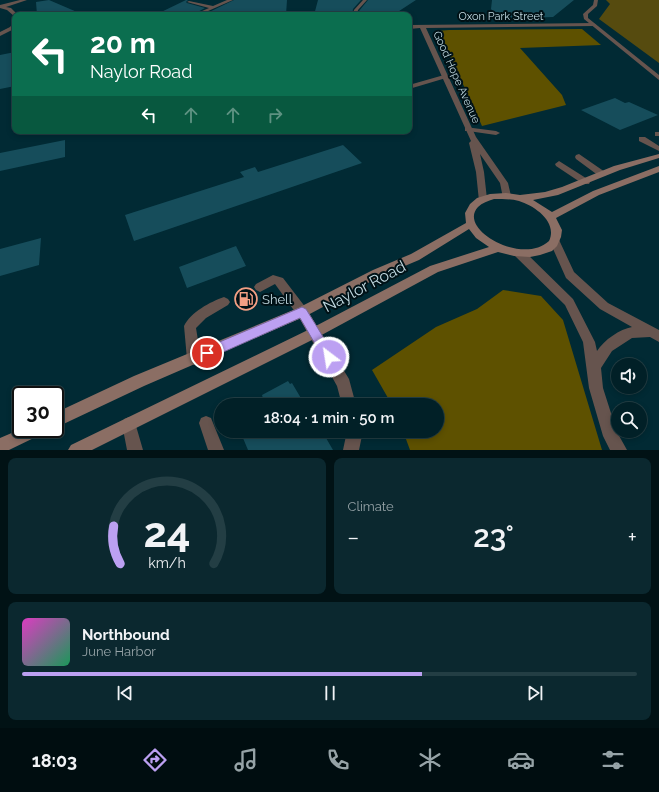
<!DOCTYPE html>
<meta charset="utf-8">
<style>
:root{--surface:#012027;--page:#0b282f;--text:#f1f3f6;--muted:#96a3a7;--line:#233e44;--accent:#bca0f2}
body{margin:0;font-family:Raleway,sans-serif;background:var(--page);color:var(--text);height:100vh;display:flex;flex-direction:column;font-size:15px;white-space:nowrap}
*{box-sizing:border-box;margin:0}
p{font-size:13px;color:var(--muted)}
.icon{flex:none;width:22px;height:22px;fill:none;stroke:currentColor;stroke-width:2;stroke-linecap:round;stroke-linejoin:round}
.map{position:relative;height:450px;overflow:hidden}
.drawer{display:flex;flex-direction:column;gap:8px;padding:8px;background:#011215;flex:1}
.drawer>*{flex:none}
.top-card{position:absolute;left:12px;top:12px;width:400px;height:122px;border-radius:8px;box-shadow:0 2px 6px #0003,0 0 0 1px var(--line);background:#0b6e4f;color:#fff;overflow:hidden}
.buttons{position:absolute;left:611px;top:358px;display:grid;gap:8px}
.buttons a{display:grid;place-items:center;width:36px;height:36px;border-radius:50%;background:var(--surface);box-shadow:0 2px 6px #0003,0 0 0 1px var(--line);font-size:20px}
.speed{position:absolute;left:12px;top:386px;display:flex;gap:8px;font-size:20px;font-weight:700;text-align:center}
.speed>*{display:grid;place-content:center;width:52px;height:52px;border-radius:50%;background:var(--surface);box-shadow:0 2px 6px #0003,0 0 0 1px var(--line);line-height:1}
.speed .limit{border:2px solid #111;border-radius:6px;background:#fff;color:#111}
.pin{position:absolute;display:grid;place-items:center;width:34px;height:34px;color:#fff;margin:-17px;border:2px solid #fff;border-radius:50%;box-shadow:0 1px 4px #0007}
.me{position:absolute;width:44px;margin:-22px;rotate:329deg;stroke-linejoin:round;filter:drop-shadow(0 0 3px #0008)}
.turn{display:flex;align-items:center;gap:14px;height:84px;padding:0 12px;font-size:18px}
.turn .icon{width:52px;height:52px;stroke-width:2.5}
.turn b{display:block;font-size:28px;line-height:34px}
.lanes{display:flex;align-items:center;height:38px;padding:0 12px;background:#0003;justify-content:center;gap:20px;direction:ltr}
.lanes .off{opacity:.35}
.big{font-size:30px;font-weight:600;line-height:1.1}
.drawer .tile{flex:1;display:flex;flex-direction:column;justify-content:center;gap:6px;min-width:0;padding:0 14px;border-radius:8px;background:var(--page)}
.drawer .dial{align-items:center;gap:0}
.dial svg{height:104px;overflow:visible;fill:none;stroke:var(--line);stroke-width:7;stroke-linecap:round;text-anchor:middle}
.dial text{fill:var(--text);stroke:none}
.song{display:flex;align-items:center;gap:12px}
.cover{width:48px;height:48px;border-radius:6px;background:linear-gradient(135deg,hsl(310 70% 55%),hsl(150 70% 35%))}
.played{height:4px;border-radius:2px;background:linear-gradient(90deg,var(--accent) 65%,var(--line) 65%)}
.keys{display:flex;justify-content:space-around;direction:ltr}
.heat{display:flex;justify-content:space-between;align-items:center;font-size:22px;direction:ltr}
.drawer .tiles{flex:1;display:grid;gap:8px;grid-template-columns:1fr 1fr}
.tile:last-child{grid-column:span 2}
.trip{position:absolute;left:214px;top:398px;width:230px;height:40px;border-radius:20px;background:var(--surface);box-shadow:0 2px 6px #0003,0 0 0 1px var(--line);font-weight:600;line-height:40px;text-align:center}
.tab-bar{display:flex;height:64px;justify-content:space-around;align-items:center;background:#000d10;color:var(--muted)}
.tab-bar .icon{width:28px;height:28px}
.tab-bar .selected{color:var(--accent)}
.tab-bar b{font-size:18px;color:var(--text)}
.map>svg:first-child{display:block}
.green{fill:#564b0f}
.forest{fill:#5e5100}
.building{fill:#164d5b}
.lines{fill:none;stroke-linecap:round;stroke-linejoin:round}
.service{fill:#66544e;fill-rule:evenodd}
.minor{fill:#66544e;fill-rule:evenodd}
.tertiary{fill:#66544e;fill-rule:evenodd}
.secondary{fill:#8b6e64;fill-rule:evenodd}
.route{fill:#bca0f2;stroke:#7a689d}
.labels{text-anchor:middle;stroke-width:4;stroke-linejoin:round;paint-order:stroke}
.far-street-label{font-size:11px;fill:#c0d9e1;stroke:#001116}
.poi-label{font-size:13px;fill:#c0d9e1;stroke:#001116;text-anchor:start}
.near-street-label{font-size:16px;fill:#c0d9e1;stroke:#001116}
</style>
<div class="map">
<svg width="659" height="450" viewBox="0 0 659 450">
<rect width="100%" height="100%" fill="#012a34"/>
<path class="green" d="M606 0H659V63L599 19 610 4Z"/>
<path class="forest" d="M582 29 601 45 520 48 562 95 566 105 482 126 453 62 437 31 449 30Z
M503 290 541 296 563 320 602 450H410L403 431H437V405H392L372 370 436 327 477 309Z"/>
<path class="building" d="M49 0 84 15H37L36 2Z
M186 0H188L186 2 187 3 205 8 192 15H155Z
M234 0H287L286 15H203Z
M318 0H361L353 9 352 15H314Z
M368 0H416L393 15H359V11Z
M492 0H574L553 17 523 18 498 17 491 9Z
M15 52V86L0 89V55Z
M615 98 625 103 629 102 658 115 620 130 581 110Z
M65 140V157L0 171V153Z
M343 145 362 163 134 241 125 215 244 177 240 172 255 167 258 172Z
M41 238 39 265 0 276V249Z
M236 246 246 266 187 288 179 267Z
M288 381 290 384 292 383 305 405H265L262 395Z
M240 431H322L333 450H248Z"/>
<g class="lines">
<path class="service" d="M444 75 446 76V78L409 89V85Z
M465 127 496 131 500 133 496 135 468 131H465Z
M655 132H659V136H655Z
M639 137H645L659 146V151L639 141Z
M579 154 605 172 606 174 605 176H599L576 159 575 157 576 155Z
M559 161 589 180 590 182 589 184H583L556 166 555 164Z
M555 238 559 239 560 242 574 272 608 303 659 330V342L650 337 632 338 612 351 601 368 603 388 617 432 627 450H610L603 436 589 388 583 342 565 305 515 256 514 253 515 250H523L573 299 595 342 597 351C604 340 620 329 632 327L600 309 566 278 550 242 551 239Z
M273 275 283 278 306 308 308 312 306 316 302 317 298 316 275 284 260 292 256 290 254 287 256 284Z
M224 297 228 299 230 302 228 305 206 318 196 328 201 359 199 363 194 365 189 363 187 359 184 326C191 312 210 302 224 297Z
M206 416 211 418 224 450H208L199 423 201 418Z"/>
<path class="minor" d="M20 0H27L6 7 11 8 18 15 14 16 7 10 0 8V5Z
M227 0H233L199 15H193L209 8 187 2 189 1 213 6Z
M363 0H367L358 10 357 15H353L354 10Z
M15 21 14 29 0 36V32L10 27Z
M593 23 596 25 595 26 426 28 476 137 508 183 511 196 506 199 503 198 500 183 480 154 484 172 487 199 485 201H479L476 172 469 143 471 141 420 28 409 29V25Z
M302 307 306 308 349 379 356 405H342L337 386 296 312 298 308Z
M129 417 134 419 143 450H127L122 424 124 419Z
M347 431H363L359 450H343Z"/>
<path class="tertiary" d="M594 0H598L597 6 588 14V18L659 75V80L584 19 583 14 593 5Z"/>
<path class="secondary" d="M659 154V158L620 170 558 195 533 200 552 212 593 191 659 166V172L599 195 556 218 562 230 561 237 557 246 552 251 540 255 530 257 514 256 498 252 438 272 318 337 92 450H68L71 445 310 329 430 266 489 247 476 238 469 229 419 260 381 276 306 316 144 386 55 428V413L134 376 298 308 373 270 411 254 466 223 465 213 470 204 477 198 490 194 506 193 520 195 545 192 562 187 614 166ZM494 199C502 199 511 199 519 201 535 206 558 222 549 241 522 266 457 229 478 207 482 203 488 201 494 199Z
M21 429H44L42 434 9 450H0V438Z"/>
</g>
<path class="route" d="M302 307 306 309 333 353 335 357 333 361 329 362 325 361 300 318 212 357 207 358 203 357 201 353 203 349Z"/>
<defs>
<g id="fuel-ring" transform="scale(1.15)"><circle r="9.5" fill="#001116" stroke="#f39f84" stroke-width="1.5"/><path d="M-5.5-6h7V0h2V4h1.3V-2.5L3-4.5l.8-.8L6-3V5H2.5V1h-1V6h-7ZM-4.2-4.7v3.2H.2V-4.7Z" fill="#f39f84"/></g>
</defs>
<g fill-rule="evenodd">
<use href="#fuel-ring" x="246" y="299"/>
</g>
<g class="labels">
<g class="far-street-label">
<text x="501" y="20">Oxon Park Street</text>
<text transform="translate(457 77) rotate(66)" y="4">Good Hope Avenue</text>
</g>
<g class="poi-label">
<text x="262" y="304">Shell</text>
</g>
<g class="near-street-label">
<text transform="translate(364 286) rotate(-28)" y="6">Naylor Road</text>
</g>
</g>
</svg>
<div class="buttons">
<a><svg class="icon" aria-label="sound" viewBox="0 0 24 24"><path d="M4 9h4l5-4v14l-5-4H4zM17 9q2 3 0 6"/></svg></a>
<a><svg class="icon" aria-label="search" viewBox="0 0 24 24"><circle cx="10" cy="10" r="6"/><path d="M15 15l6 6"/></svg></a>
</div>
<div class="speed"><div class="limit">30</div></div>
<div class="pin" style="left:207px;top:353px;background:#d93025"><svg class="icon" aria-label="arrive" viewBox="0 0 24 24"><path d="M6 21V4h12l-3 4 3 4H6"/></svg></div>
<svg class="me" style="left:329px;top:357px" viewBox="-20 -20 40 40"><circle r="17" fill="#bca0f2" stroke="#fff" stroke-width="3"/><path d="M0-11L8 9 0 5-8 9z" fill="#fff"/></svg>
<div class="trip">18:04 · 1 min · 50 m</div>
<div class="top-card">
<div class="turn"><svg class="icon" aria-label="left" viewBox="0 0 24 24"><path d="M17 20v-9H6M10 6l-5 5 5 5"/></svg><div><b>20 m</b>Naylor Road</div></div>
<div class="lanes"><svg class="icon" aria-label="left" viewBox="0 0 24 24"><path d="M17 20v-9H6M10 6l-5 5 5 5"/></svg><svg class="icon off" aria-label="ahead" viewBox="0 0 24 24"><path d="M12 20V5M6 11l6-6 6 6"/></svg><svg class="icon off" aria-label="ahead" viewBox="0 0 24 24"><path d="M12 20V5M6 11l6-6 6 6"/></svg><svg class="icon off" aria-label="right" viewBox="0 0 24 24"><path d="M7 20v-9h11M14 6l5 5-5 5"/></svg></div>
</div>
</div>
<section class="drawer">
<div class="tiles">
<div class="tile dial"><svg viewBox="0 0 100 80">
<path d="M14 69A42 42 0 1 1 86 69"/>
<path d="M14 69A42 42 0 0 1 9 40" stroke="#bca0f2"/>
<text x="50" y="56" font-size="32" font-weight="700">24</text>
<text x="50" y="72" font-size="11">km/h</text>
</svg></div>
<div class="tile"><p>Climate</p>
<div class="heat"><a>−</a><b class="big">23°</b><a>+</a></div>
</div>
<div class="tile">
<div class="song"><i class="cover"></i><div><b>Northbound</b><p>June Harbor</p></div></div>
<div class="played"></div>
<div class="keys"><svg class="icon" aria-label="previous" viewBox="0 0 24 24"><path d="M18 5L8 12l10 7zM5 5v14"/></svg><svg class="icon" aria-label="pause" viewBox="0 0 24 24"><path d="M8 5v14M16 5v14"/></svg><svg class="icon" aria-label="next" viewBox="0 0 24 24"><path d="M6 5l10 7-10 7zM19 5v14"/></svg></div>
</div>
</div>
</section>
<nav class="tab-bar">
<b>18:03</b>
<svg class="icon selected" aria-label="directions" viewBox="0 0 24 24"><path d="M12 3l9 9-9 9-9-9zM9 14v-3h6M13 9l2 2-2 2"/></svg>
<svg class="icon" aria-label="music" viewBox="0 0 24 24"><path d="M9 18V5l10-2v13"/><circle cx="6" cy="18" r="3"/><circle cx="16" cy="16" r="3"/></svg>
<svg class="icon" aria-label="phone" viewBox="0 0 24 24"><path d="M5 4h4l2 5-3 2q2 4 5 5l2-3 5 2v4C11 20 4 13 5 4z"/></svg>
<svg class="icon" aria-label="climate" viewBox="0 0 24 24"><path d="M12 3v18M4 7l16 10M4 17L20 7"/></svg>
<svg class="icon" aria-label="car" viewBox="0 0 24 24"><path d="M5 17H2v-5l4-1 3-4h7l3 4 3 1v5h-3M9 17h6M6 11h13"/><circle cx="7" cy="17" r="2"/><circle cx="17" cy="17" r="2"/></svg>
<svg class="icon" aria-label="filters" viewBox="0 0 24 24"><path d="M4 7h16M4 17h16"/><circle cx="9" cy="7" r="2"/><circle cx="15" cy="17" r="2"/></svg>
</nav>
